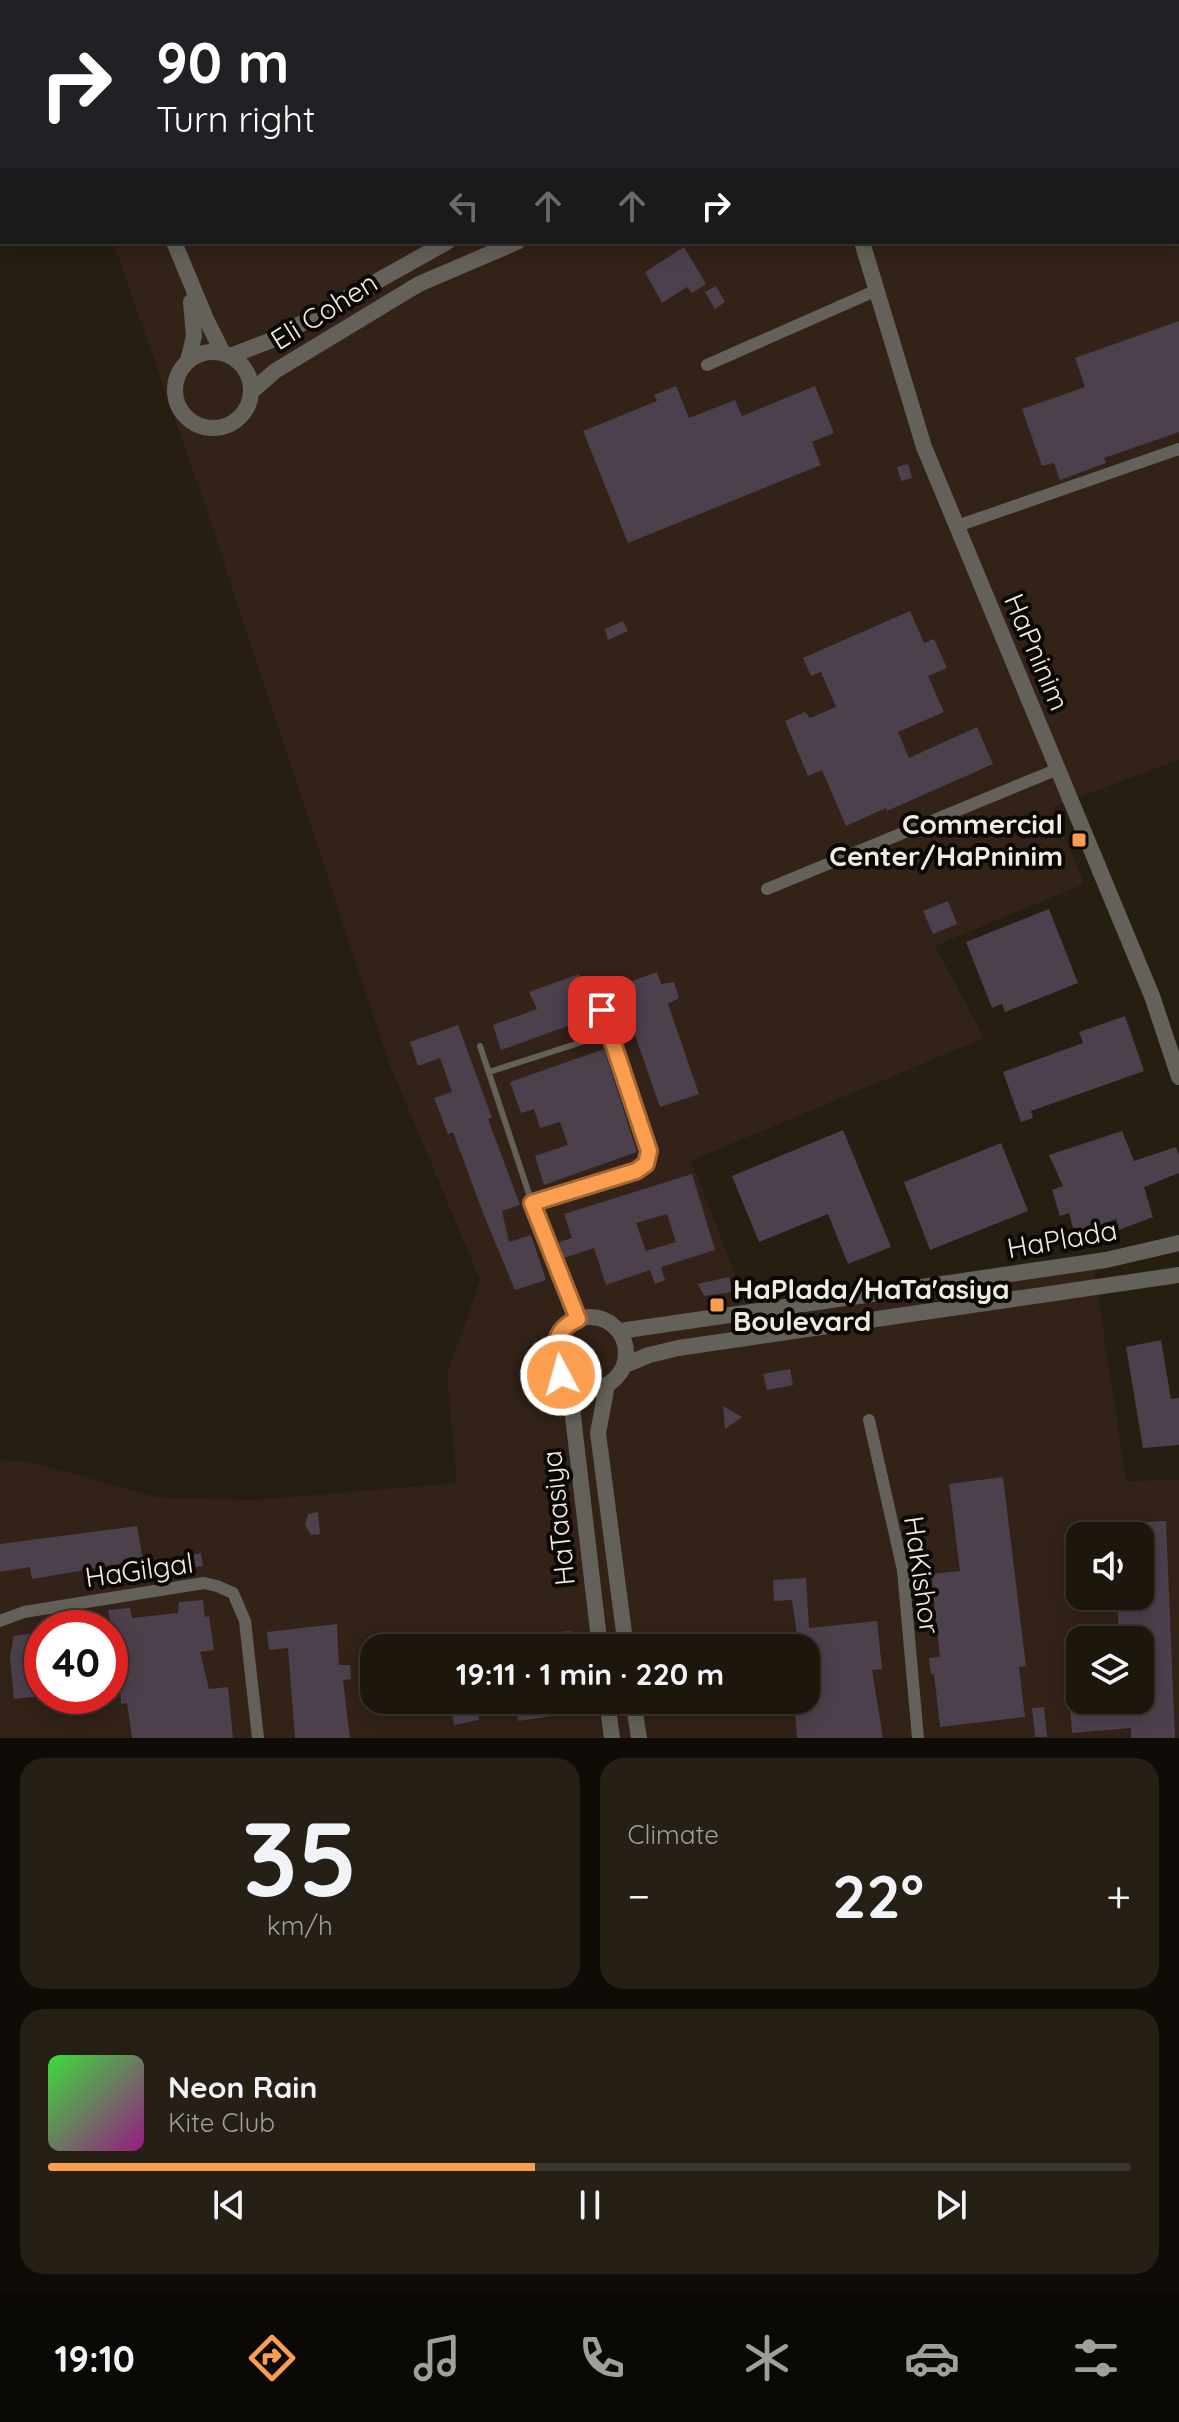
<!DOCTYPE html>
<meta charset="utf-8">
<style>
:root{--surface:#1c160d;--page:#251f16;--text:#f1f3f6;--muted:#a09f9d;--line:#3a352e;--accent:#fb9e50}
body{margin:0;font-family:Quicksand,sans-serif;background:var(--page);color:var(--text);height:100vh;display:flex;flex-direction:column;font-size:30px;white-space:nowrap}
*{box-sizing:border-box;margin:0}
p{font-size:26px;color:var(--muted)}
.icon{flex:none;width:44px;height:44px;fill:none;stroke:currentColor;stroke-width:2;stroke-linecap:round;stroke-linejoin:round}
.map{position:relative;height:1738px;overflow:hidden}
.drawer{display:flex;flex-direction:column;gap:20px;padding:20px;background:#0f0c07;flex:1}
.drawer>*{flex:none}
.banner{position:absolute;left:0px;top:0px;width:1180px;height:244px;box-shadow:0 4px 20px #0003,0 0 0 2px var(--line);background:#202124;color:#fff;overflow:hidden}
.controls{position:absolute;left:1066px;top:1522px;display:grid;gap:16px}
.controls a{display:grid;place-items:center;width:88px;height:88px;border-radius:16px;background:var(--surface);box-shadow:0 4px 20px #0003,0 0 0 2px var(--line);font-size:40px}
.speed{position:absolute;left:24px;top:1610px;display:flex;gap:16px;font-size:40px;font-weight:700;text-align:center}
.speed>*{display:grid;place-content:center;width:104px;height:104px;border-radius:50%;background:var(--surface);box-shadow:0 4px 20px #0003,0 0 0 2px var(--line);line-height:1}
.speed .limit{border:12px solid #d22;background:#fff;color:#111}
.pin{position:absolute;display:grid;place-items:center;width:68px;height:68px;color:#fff;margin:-34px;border-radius:16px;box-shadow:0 4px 12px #0006}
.me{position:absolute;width:88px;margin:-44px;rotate:354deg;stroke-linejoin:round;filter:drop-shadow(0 0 6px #0008)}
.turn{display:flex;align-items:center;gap:28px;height:168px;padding:0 24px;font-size:36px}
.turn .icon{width:104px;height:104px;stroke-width:2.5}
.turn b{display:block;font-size:56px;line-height:68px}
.lanes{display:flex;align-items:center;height:76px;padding:0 24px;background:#0003;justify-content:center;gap:40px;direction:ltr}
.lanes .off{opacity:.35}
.big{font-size:60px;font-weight:800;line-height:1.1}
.drawer .tile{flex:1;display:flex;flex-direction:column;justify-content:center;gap:12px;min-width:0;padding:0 28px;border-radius:24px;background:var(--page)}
.drawer .dial{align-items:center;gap:0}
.dial b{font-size:104px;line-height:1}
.song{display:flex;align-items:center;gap:24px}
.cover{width:96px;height:96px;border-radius:12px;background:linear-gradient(135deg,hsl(120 70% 55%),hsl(310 70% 35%))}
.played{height:8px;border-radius:4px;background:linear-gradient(90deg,var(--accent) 45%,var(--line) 45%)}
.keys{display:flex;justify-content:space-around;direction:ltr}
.heat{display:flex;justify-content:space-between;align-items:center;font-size:44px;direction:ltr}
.drawer .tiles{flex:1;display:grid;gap:20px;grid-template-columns:1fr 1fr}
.tile:last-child{grid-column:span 2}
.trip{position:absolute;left:360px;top:1634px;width:460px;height:80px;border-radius:24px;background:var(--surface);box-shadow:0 4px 20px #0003,0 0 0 2px var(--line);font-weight:800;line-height:80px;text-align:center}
.tabs{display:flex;height:128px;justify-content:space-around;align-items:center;background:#0b0905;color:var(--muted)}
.tabs .icon{width:56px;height:56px}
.tabs .current{color:var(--accent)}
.tabs b{font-size:36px;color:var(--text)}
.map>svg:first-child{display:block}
.industrial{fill:#322218;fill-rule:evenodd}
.building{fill:#4c404d;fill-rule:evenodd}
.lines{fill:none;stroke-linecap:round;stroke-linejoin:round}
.service{stroke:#636159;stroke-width:6}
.minor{stroke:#636159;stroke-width:12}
.tertiary{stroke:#636159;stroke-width:16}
.route-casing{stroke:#a36734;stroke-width:20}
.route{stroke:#fb9e50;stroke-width:14}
.poi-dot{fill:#fb9e50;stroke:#0b0804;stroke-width:3}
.labels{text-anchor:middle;stroke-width:8;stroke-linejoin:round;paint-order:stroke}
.street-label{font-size:28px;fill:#f0ebe3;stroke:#0b0804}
.poi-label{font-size:28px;font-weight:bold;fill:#f0ebe3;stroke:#0b0804;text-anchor:end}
</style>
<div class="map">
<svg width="1179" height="1738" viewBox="0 0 1179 1738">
<rect width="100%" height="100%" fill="#251e11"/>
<path class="industrial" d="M25 0H1179V760L1053 807 1084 884 935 946 984 1038 691 1161 747 1305 1092 1255 1126 1481 1179 1480V1738H0V1460L31 1462 160 1498 253 1500 457 1483 447 1375 480 1280 389 1063 203 499 113 242H1178V2ZM1080 1536H1140V1596H1080ZM42 1628H110V1696H42ZM1080 1640H1140V1700H1080ZM374 1648H806V1700H374Z"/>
<path class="building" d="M684 247 706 284 692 293 687 287 662 303 645 272Z
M716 286 725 302 715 309 705 292Z
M1179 321V432L1104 458 1106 463 1060 480 1054 463 1042 466 1022 409 1085 387 1075 358Z
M676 386 689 418 735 400 742 416 815 386 834 433 812 442 821 465 628 543 583 431 657 401 654 395Z
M908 464 912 478 901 481 897 467Z
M910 611 924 643 934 639 947 668 928 676 944 712 898 732 909 758 977 727 993 764 887 811 886 808 846 826 822 770 808 776 785 721 805 712 810 718 836 707 821 672 811 676 803 658Z
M623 621 628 631 608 640 605 629Z
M948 901 957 924 933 934 923 911Z
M1049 909 1078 983 1005 1012 1002 1004 992 1008 966 942Z
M657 972 661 984 674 982 679 998 668 1004 699 1094 660 1107 618 986Z
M579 974 593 1017 501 1050 493 1025 537 1009 529 992Z
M1125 1016 1144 1071 1031 1111 1033 1118 1021 1122 1003 1072 1083 1043 1079 1032Z
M458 1025 492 1118 488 1119 520 1205 502 1211 509 1242 531 1235 546 1280 515 1290 485 1218 453 1132 448 1134 434 1098 452 1092 440 1058 418 1066 410 1042Z
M604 1049 637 1152 544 1185 535 1156 568 1145 560 1122 540 1128 534 1109 521 1113 510 1082Z
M843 1130 891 1247 848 1264 828 1214 759 1242 732 1176Z
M1122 1131 1134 1161 1176 1147 1179 1155V1173L1144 1187 1153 1217 1119 1230 1116 1219 1075 1235 1069 1213 1060 1216 1052 1190 1063 1186 1049 1155Z
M1001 1143 1028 1211 930 1250 904 1182Z
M692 1174 715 1250 661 1267 665 1280 655 1284 650 1270 606 1285 594 1248 564 1258 559 1242 572 1238 564 1214ZM667 1214 676 1242 646 1251 636 1223Z
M729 1277 732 1292 704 1296 698 1284Z
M1161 1340 1171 1399 1179 1398V1445L1143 1448 1126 1347Z
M790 1369 793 1385 767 1390 763 1374Z
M723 1406 742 1417 725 1429Z
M1003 1477 1026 1666 1019 1667 1025 1717 940 1727 934 1674H931L929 1658 940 1657 931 1574 960 1571 949 1484Z
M318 1512 320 1534 311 1535 305 1525 308 1514Z
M1166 1521 1175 1738H1131V1728L1072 1733 1070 1706 1140 1700V1640H1119L1117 1596H1140V1536H1120V1523Z
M137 1526 143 1560 32 1579 30 1567 0 1572V1544Z
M201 1553 203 1566 191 1568 189 1555Z
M806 1578 809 1628 877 1621 882 1669 872 1670 883 1738H797L794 1700H806V1648H799L792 1600 774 1601 773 1580Z
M203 1600 205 1617 209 1616 214 1650 200 1652 209 1689 228 1687 233 1738H132L127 1703 121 1704 117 1628 112 1629 108 1610 130 1608 132 1618 178 1613 179 1602Z
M337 1624 339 1665H350L351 1679 343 1680 350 1738H295L288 1648 269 1650 267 1632Z
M571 1631 573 1646 562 1648 559 1632Z
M42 1632V1696L14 1699 10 1656 14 1636Z
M450 1700H476L479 1720 454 1725Z
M516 1700H549L552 1716 518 1721Z
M1044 1707 1047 1737H1035L1032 1708Z"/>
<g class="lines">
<path class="service" d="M480 1046 532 1203 578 1319
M489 1072 610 1033
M532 1203 636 1171 646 1164 649 1151 594 986"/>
<path class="minor" d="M556 0 558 2
M527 2 529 0
M707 365 877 290
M957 526 1179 449
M767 889 1058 769
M869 1420 903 1570 918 1738
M0 1621 24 1612 204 1583 217 1586 233 1593 245 1621 258 1738"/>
<path class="tertiary" d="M77 0 78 2
M174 242 206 319 223 353
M862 242 924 447 1152 996 1179 1077
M175 390a38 38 0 1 1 76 0a38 38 0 1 1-76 0Z
M230 356 272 340 447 242
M188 361 194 336 191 302
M251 392 275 371 419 284 517 242
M554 1353a36 36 0 1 1 72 0a36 36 0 1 1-72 0Z
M620 1331 1106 1260 1179 1243
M625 1365 649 1355 678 1348 1179 1275
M569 1382 600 1648
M607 1385 598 1433 626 1648
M607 1700 612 1738
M633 1700 639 1738"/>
</g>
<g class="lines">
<g class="route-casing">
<path id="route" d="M561 1375C549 1353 554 1329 578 1319L532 1203 636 1171 646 1164 649 1151 602 1010"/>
</g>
<use href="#route" class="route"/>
</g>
<g class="poi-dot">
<rect x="1071" y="832" width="16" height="16" rx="4"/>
<rect x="709" y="1297" width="16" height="16" rx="4"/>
</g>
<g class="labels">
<g class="street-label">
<text transform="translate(324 311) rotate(-32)" y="10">Eli Cohen</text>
<text transform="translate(1037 652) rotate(67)" y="10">HaPninim</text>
<text transform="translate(1062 1239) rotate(-10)" y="10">HaPlada</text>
<text transform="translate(558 1518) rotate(-96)" y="10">HaTaasiya</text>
<text transform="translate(139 1570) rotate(-8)" y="10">HaGilgal</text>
<text transform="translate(922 1575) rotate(82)" y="10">HaKishor</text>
</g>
<g class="poi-label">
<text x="1063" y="834">Commercial<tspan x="1063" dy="32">Center/HaPninim</tspan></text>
<text x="733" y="1299" text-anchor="start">HaPlada/HaTa'asiya<tspan x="733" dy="32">Boulevard</tspan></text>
</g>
</g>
</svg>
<div class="controls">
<a><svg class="icon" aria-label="sound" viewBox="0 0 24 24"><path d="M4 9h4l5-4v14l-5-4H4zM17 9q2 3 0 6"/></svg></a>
<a><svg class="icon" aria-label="layers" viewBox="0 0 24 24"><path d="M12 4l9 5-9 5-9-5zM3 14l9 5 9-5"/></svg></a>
</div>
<div class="speed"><div class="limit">40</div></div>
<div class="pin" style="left:602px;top:1010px;background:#d93025"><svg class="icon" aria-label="arrive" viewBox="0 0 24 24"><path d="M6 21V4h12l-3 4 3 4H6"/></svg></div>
<svg class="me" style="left:561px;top:1375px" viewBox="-20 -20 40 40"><circle r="17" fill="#fb9e50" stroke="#fff" stroke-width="3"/><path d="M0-11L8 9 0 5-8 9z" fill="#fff"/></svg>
<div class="trip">19:11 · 1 min · 220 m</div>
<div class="banner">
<div class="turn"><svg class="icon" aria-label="right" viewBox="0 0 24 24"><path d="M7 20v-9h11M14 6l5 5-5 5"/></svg><div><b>90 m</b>Turn right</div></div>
<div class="lanes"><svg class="icon off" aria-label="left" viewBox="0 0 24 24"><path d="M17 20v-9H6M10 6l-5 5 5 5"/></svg><svg class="icon off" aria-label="ahead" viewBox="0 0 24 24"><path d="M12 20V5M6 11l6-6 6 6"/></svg><svg class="icon off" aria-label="ahead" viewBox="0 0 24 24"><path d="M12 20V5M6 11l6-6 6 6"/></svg><svg class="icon" aria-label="right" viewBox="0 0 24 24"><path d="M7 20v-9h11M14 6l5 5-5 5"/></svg></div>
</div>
</div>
<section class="drawer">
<div class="tiles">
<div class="tile dial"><b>35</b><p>km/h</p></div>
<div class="tile"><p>Climate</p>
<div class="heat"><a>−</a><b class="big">22°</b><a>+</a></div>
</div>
<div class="tile">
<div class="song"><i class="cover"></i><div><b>Neon Rain</b><p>Kite Club</p></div></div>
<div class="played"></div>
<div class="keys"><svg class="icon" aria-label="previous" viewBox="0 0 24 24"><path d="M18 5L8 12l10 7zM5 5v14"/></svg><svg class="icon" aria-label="pause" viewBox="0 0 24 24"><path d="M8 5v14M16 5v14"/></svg><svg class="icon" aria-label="next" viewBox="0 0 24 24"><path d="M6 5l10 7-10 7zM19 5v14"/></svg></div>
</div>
</div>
</section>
<nav class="tabs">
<b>19:10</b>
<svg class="icon current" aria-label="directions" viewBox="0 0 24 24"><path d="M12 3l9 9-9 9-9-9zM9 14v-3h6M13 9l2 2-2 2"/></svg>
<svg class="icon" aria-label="music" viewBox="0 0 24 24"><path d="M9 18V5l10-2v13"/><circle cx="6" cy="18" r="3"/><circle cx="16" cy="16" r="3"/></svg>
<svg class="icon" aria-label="phone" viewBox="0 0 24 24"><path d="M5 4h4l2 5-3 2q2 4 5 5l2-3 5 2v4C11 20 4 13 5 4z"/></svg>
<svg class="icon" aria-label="climate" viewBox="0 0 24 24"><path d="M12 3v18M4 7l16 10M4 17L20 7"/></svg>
<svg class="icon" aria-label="car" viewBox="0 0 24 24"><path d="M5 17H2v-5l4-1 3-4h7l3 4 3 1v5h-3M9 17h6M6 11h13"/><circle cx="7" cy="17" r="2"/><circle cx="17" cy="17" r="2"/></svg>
<svg class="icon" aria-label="filters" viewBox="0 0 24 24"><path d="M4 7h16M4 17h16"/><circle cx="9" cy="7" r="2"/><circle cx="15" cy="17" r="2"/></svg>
</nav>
